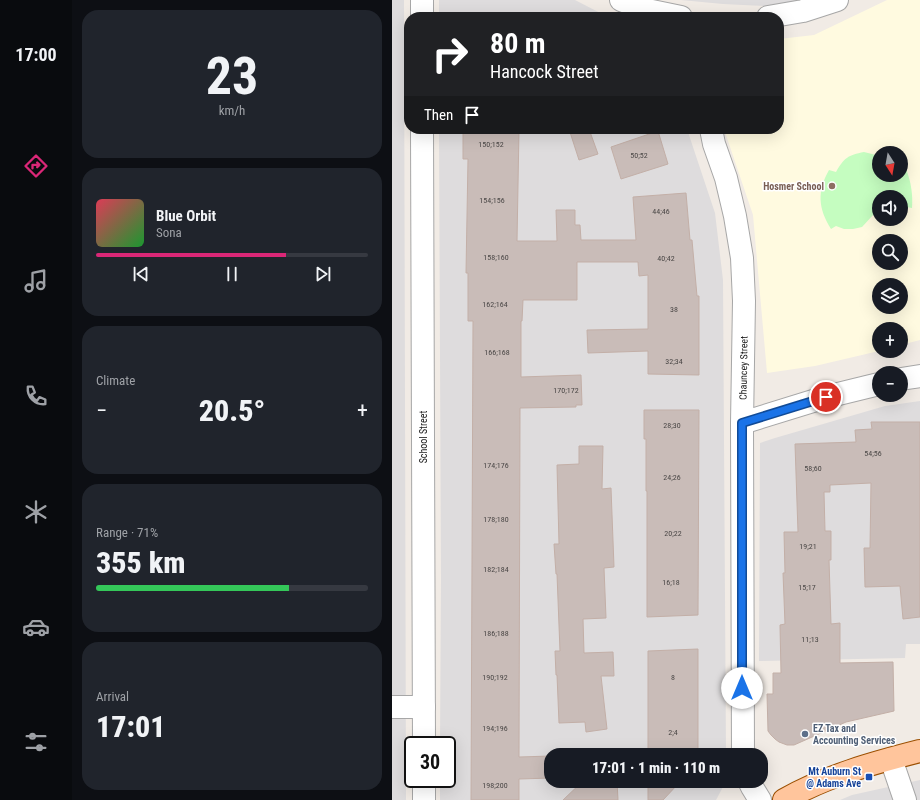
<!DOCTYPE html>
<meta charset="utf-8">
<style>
:root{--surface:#171b24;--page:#20242c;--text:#f1f3f6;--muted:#9ea1a6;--line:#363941;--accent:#db2777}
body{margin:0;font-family:"Roboto Condensed",sans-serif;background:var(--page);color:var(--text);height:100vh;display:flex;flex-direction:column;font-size:15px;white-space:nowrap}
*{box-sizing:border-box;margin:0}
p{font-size:13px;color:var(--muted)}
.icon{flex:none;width:22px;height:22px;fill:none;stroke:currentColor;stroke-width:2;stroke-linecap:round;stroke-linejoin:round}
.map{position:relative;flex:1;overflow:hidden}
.details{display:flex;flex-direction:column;gap:10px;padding:10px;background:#0d0f14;width:320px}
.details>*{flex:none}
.hud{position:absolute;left:12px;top:12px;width:380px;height:122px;border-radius:16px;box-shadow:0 4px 16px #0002;background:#202124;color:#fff;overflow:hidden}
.needle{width:26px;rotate:169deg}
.fabs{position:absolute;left:480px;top:146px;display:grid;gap:8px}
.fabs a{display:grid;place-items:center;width:36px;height:36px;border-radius:50%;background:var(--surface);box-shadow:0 4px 16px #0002;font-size:20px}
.speed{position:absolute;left:12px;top:736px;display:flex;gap:8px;font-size:20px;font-weight:700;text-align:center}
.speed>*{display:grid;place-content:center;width:52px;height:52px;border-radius:50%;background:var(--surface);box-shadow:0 4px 16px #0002;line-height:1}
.speed .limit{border:2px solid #111;border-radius:6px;background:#fff;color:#111}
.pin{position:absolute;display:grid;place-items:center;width:34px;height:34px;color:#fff;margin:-17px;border:2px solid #fff;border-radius:50%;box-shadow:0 1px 4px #0007}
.me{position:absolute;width:44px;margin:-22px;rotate:0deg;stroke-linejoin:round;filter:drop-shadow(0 0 3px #0008)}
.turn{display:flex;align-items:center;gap:14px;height:84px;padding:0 20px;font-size:18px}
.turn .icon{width:52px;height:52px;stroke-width:2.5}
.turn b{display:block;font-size:28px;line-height:34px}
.then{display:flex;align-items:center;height:38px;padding:0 20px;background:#0003;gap:8px;font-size:15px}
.big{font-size:30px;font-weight:800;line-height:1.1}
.details .card{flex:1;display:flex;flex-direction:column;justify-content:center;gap:6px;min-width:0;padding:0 14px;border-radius:16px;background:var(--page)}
.details .dial{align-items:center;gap:0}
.dial b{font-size:52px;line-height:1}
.song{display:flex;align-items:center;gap:12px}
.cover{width:48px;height:48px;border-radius:6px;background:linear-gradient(135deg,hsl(350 70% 55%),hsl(130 70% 35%))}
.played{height:4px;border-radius:2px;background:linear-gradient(90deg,var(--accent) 70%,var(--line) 70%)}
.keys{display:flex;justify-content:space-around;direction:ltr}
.heat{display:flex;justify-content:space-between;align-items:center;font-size:22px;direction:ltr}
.charge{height:6px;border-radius:3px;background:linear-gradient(90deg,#34c759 71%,var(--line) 0)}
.trip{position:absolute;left:152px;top:748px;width:224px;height:40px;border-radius:16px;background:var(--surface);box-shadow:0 4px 16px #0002;font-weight:800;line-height:40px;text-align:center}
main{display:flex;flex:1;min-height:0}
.menu{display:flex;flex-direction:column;width:72px;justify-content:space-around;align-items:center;background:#090b0e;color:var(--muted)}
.menu .icon{width:28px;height:28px}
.menu .current{color:var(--accent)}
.menu b{font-size:18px;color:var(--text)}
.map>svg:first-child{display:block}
.residential{fill:#dedcdd}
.education{fill:#fffae0;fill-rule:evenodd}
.park{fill:#c5fdc0}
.building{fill:#c9bcb8;stroke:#c3afa7}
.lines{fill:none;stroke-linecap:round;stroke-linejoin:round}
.minor-casing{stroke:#a7a7a7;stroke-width:24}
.tertiary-casing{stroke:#a7a7a7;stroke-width:24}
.primary-casing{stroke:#9b4f00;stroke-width:24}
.minor{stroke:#fff;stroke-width:22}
.tertiary{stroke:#fff;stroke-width:22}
.primary{stroke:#ffc59c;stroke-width:22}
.route-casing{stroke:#114b97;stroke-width:10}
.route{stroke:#1a73e8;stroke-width:7}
.education-dot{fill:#8d6e63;stroke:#fff;stroke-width:1.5}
.service-dot{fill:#5c6f8a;stroke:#fff;stroke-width:1.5}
.transit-dot{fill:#1a4fb4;stroke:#fff;stroke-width:1.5}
.labels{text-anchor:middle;stroke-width:3;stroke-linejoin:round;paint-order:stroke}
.number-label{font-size:8px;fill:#4a4746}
.education-label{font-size:10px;font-weight:bold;fill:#785e54;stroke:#fff;text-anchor:end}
.street-label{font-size:10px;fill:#202020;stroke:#fff}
.service-label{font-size:10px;font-weight:bold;fill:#4e5e75;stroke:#fff;text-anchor:start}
.transit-label{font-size:10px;font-weight:bold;fill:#164399;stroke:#fff;text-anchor:end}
</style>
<main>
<nav class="menu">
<b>17:00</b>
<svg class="icon current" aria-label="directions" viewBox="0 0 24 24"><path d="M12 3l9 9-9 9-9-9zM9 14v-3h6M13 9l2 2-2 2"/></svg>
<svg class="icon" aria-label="music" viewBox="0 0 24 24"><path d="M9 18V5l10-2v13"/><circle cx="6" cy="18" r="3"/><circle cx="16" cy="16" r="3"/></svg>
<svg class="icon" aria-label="phone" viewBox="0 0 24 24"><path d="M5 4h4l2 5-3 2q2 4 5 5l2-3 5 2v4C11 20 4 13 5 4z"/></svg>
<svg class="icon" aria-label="climate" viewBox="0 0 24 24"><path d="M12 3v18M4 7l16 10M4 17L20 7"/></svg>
<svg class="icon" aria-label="car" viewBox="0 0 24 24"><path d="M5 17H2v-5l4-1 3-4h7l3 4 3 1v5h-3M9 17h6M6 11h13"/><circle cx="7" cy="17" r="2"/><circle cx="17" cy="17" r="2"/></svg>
<svg class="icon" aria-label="filters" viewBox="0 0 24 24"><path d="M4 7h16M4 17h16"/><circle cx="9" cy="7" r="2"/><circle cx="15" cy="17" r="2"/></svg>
</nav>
<section class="details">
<div class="card dial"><b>23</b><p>km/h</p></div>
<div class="card">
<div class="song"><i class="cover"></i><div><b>Blue Orbit</b><p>Sona</p></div></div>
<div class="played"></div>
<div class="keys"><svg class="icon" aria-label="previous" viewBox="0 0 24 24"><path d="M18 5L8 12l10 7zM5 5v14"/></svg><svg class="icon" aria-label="pause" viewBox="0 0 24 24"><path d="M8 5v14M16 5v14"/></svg><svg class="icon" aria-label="next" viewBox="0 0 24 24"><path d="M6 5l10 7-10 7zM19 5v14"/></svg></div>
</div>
<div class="card"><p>Climate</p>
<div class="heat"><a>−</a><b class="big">20.5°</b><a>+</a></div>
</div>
<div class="card"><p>Range · 71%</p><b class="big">355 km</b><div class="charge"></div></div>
<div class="card"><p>Arrival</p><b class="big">17:01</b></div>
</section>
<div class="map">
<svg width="528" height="800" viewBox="0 0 528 800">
<rect width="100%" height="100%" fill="#f1ebe5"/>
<path class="residential" d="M0 0H12L14 800H0Z
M47 0H183L216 17H47Z
M289 0H409L372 6 331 4Z
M47 129H295L323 213 331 280 334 755H159V781H333L332 785 324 800H48V779H55V745H48L49 579Z
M528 401V644H514L513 658 367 661 368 443 383 438 493 406Z
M528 780V800H448L460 795Z"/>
<path class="education" d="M495 0H528V340L509 345V329H487V351L423 366 375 373 361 215 332 129H387V39L422 35ZM487 153H509V175H487ZM487 197H509V219H487ZM487 241H509V263H487ZM487 285H509V307H487Z"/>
<path class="park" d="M472 152 480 154 487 156V175H509V173L514 169C519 182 521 194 520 208L509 206V197H487V212L481 215 470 227 461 229H452L444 226 439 229C426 208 425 191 437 170L444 172C452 158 456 155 472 152Z"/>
<path class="building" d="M71 129H127L125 241H165L164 210H183V225H188L189 240H244L241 197 294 193 298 240H300L305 296H307V375L256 374V351L196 353 195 330 256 329V275L247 276 246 262H185V300H131L130 321H129V377L189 375 190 405H184V407L128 408 127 757 159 756V778L127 779V800H79L81 321H76V273H74L76 159H71Z
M177 129H197L206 154 187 160Z
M266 131 276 164 229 179 219 147Z
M252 410H307L306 615 255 617V491H254V439H252Z
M479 422H528V617L511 619 508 586 473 587 472 548H478L479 483 438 485V492H432L433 531H439V560H437L439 624 448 623V663L501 662 502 711 454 722 402 745H395L387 742 383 739 379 735 376 731 375 694H381V673H389L388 625 393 624 391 573H393L392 532H406L403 444 464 442 463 430 480 429Z
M187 446H211L210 489 219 488 222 567 212 568 214 618 191 619 192 653 221 652 222 676H209L215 729 194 732 193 722 167 723 165 675H164L163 651H168L165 574H164L162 544H167L165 465 187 464Z
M306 649V755H256V651Z
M191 781H225L226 800H171Z
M256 781H283L286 784 271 800H256Z"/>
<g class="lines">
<g class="minor-casing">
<path id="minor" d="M229 0 255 10 289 17
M376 17 411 11 445 0
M319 129 322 144 334 178 343 216 350 258 352 301 350 423 351 755
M509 379 528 376
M350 423 434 397 487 384
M0 707H32
M499 759 513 800
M357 781 360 787 368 800"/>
</g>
<g class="tertiary-casing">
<path id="tertiary" d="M30 0V17
M30 129 32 745
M32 800V779"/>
</g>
<g class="primary-casing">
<path id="primary" d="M392 800C434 776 481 763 528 751"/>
</g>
<use href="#minor" class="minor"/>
<use href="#tertiary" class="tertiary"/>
<use href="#primary" class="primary"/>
</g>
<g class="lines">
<g class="route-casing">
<path id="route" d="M350 688V423L434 397"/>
</g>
<use href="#route" class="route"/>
</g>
<circle class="education-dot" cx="440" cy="186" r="4"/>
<circle class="service-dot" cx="413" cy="734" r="4"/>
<rect class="transit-dot" x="473" y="773" width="8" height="8" rx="2"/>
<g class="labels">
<g class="number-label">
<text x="99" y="147">150;152</text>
<text x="247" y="158">50;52</text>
<text x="100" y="203">154;156</text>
<text x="269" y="214">44;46</text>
<text x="104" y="260">158;160</text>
<text x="274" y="261">40;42</text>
<text x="103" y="307">162;164</text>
<text x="282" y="312">38</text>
<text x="105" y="355">166;168</text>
<text x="282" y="364">32;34</text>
<text x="174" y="393">170;172</text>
<text x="280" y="428">28;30</text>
<text x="481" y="456">54;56</text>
<text x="104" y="468">174;176</text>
<text x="421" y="471">58;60</text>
<text x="280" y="480">24;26</text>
<text x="104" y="522">178;180</text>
<text x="281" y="536">20;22</text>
<text x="416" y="549">19;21</text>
<text x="104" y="572">182;184</text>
<text x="279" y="585">16;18</text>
<text x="415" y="590">15;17</text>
<text x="104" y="636">186;188</text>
<text x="418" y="642">11;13</text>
<text x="103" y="680">190;192</text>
<text x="281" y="680">8</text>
<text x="103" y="731">194;196</text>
<text x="281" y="735">2;4</text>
<text x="103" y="788">198;200</text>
</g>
<g class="education-label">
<text x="432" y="190">Hosmer School</text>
</g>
<g class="street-label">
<text transform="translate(351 368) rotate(-89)" y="4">Chauncey Street</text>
<text transform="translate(31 437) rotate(-90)" y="4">School Street</text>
</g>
<g class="service-label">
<text x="421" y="732">EZ Tax and<tspan x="421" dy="12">Accounting Services</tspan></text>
</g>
<g class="transit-label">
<text x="469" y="775">Mt Auburn St<tspan x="469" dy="12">@ Adams Ave</tspan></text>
</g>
</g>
</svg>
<div class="fabs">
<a><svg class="needle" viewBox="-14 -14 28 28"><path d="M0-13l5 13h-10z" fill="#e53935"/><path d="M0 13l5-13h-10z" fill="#9ea1a6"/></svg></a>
<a><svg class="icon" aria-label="sound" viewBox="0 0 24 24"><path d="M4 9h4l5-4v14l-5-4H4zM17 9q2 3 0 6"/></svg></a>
<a><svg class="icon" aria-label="search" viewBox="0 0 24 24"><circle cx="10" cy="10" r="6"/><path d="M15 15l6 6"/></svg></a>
<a><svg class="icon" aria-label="layers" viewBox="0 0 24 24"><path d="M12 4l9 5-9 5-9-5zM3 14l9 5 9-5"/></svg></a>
<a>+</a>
<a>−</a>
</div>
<div class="speed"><div class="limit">30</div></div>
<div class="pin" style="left:434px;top:397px;background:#d93025"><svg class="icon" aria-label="arrive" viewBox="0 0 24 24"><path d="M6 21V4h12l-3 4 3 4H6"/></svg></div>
<svg class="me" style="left:350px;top:688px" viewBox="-20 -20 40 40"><circle r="19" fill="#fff"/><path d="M0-13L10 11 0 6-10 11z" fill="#1a73e8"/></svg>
<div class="trip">17:01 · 1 min · 110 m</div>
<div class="hud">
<div class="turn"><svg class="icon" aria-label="right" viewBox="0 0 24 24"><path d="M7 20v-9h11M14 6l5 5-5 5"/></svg><div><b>80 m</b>Hancock Street</div></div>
<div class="then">Then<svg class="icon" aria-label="arrive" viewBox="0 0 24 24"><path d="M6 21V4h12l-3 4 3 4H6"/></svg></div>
</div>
</div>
</main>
